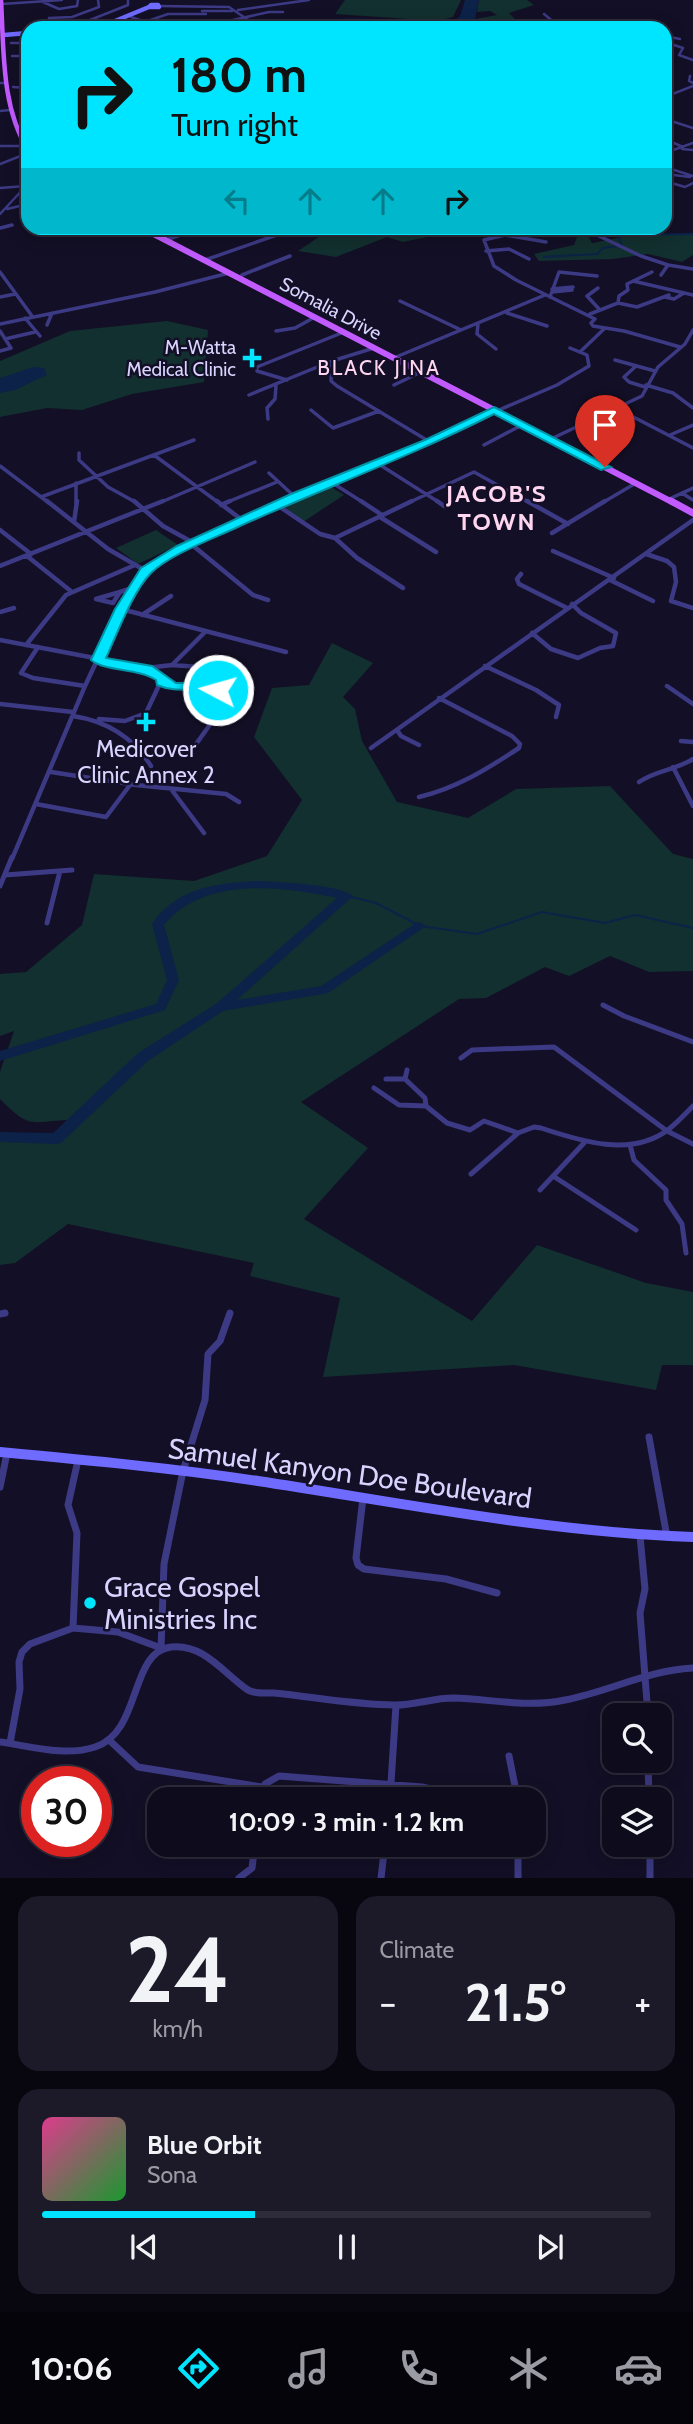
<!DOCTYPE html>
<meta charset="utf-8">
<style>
:root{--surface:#0e0b1c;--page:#1c1929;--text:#f1f3f6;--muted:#9b9ba3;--line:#2e2b3b;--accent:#00e5ff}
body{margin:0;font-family:Cabin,sans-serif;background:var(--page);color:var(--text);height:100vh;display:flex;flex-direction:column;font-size:26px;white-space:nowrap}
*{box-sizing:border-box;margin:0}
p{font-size:23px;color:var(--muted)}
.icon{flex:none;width:38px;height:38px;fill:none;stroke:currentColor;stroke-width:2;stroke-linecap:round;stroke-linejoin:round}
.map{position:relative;height:1878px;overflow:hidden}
.drawer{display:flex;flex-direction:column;gap:18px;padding:18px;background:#08060f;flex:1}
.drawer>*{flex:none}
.hud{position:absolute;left:21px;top:21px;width:651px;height:214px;border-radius:21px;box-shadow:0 4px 18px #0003,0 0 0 2px var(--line);background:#00e5ff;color:#111;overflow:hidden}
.fabs{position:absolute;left:602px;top:1703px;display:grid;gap:14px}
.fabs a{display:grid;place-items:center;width:70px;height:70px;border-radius:14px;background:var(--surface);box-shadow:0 4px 18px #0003,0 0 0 2px var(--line);font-size:35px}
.speed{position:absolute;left:21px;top:1766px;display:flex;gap:14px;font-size:35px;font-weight:700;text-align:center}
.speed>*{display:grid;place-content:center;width:91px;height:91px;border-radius:50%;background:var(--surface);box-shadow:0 4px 18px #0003,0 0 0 2px var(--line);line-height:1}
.speed .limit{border:10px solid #d22;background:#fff;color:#111}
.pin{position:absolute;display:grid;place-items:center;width:60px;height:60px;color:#fff;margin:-72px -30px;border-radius:50% 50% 50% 0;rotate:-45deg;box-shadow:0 0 7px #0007}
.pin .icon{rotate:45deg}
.me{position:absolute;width:77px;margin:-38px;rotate:276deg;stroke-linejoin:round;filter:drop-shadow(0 0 5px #0008)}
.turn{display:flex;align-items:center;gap:24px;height:147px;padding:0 35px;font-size:32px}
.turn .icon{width:91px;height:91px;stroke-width:2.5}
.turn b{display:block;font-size:49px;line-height:60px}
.lanes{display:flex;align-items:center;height:66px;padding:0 35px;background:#0003;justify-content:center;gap:35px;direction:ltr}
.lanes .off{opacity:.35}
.big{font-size:52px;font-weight:800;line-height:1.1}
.drawer .widget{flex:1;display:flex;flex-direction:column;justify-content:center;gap:10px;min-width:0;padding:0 24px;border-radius:21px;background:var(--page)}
.drawer .dial{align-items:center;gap:0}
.dial b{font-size:91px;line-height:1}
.song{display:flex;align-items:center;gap:21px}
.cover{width:84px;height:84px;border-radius:10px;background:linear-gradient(135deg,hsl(330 70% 55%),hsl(130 70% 35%))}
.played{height:7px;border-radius:4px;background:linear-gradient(90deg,var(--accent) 35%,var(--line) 35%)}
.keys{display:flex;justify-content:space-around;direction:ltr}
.heat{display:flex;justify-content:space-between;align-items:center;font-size:38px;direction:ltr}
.drawer .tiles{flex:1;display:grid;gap:18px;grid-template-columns:1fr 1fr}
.widget:last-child{grid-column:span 2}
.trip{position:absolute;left:147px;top:1787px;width:399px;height:70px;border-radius:21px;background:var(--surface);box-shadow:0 4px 18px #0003,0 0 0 2px var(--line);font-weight:800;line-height:70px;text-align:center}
.tabs{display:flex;height:112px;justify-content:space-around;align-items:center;background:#06040b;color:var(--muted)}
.tabs .icon{width:49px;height:49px}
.tabs .selected{color:var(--accent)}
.tabs b{font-size:32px;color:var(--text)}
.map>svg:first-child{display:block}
.green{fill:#12302f}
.water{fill:#0c2248}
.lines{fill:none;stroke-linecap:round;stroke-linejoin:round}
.stream{stroke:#0c2248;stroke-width:2}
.river{fill:#0c2248;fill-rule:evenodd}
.street-far4{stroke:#3d3a85;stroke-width:2.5}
.street-far3{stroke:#3d3a85;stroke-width:3.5}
.street-far2{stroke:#3d3a85;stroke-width:4.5}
.street-far1{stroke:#3d3a85;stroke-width:5}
.street{stroke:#3d3a85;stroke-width:7}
.secondary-far1{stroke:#6f6bff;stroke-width:4.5}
.secondary{stroke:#6f6bff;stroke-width:10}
.primary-far2{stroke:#c25bff;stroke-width:4.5}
.primary-far1{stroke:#c25bff;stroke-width:6}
.primary{stroke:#c25bff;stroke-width:7}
.route{fill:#00e5ff;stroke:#0095a6;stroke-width:2}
.poi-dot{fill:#00e5ff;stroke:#130f26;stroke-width:2.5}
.labels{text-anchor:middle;stroke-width:5;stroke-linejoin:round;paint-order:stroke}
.far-street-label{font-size:19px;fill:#d9d4ff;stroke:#130f26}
.far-poi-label{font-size:19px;fill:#d9d4ff;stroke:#130f26;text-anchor:end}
.far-neighbourhood-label{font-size:21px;letter-spacing:2px;fill:#ffd6f0;stroke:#130f26}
.poi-label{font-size:23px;fill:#d9d4ff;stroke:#130f26}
.far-district-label{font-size:24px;font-weight:bold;letter-spacing:2px;fill:#ffd6f0;stroke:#130f26}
.near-street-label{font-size:28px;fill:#d9d4ff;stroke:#130f26}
.near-poi-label{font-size:28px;fill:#d9d4ff;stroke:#130f26;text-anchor:start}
</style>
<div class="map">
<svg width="693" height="1878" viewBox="0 0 693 1878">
<rect width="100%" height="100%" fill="#130f26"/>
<path class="green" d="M345 0H461L453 17 438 21 335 14Z
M479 0H527L534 5 509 13 524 28H460L474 25 475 19 497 15 490 11 477 12Z
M332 228H445L432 236 403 242 387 237 336 257 298 251Z
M558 228H609L587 234 592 243 623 237 693 233V255L682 262 648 254 613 259 539 261 534 254 574 245 578 234Z
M167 321 208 330 204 382 132 394 82 410 47 408 0 417V361L70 331Z
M328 485 344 495 303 522 282 506Z
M156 530 178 545 138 564 116 548Z
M332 643 373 663 343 697 355 709 362 741 397 802 468 818 516 789 610 786 673 854 693 859V971L649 972 610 956 569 976 545 967 486 998 459 999 301 1102 368 1148 304 1219 472 1321 537 1245 646 1283 693 1292V1365H662L656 1390 514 1365 323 1377 340 1298 250 1276 254 1263 68 1224 15 1263 0 1265V1133L24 1141 65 1136 67 1120C29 1122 30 1129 0 1099V1072L14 1031 0 1036V974L26 972 82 925 94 874 194 881 267 856 302 800 254 737 272 688 309 685Z"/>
<path class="water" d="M465 0H479L474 24C432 35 388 23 345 23 327 22 310 28 291 28 342 10 397 23 451 24L460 16Z
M33 367 44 368 47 375 15 390 0 393V378Z"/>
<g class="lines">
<path class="stream" d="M598 228 601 232 612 235 693 234
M617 234 622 245
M544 257 597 254 603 248 617 246
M347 896 376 903 420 926 477 934 542 912 605 923 635 915 693 928"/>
<path class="river" d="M257 881C278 882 339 884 353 896L237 1000 321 986 416 923 420 922 426 926 328 993 223 1011 148 1061 61 1143 56 1144 0 1142V1132L53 1133 138 1053 216 1004 337 898C282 886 204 876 164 925L179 980 165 1010 0 1061V1051L156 1004 167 980 152 924C176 888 217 883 257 881Z"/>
<path class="street-far4" d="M43 2 59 9 77 6 78 0
M2 4 62 0
M159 6 229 7 260 28
M238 10 309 0
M202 11H232
M544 14 555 23 571 28
M131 17 146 22
M49 18 51 24 85 22 128 5V0
M49 18 72 17 99 7 98 0
M120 21 136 25 168 14H206
M254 21H282
M587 21 618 28
M170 23 193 28
M175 24 202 21 215 24 269 12H283
M38 28 50 24
M157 28 170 22
M230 28H235
M665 36 680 39
M665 42 683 48 679 55 693 60
M11 43H28
M12 56H28
M690 76 689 81 693 83
M0 83H7
M13 87 27 88 28 95
M665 97 693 86
M0 111 10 110
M665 119 693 128
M665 139 683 147
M0 146H24
M682 149 693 150
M665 153 693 143
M0 164 28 153
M665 167 693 176
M665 174 690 177
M665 181 685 187 693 183
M0 188 25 186
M7 209 28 204
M0 214 26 186"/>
<path class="street-far3" d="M0 228 12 225
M599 236 641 256 668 265
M169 239 200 228
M546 242 505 235 484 240 494 266 516 280 595 319 591 323 593 326 624 331 680 347
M486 251 509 249 529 259
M205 260 297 228
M0 272 32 316
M242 275 290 256
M661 275 668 265 693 269
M633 281 693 295
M598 288 587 296 600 310
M552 289 573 287
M552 292 572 290
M0 297 15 294
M550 297 559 272 597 276
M665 297 674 299 684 293
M400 301 461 330
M618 303 619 296 628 290 627 284 652 272
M507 313 547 326
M590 314 618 303 637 307 669 295
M25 318 40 336
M0 324 155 292 229 273
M478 324 477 334 496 349
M47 325 52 313
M0 331 11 348 0 351
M276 331 295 328 315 317
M5 339 35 332
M580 352 605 328
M396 357 545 295
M615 360 655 371
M332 361 331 381 337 386 430 442
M636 366 624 377 629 382 645 387
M287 380 257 371V367L344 332
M394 385 421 372
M646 385 673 393 693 408
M249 395 332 361 374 348
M618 409 693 448
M311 410 333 428 379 411
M499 410 557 385 589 366 587 355 570 348
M268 419 267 408 275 399 276 386
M670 435 693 425
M553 438 642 396 658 367 685 344 693 330
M484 445 522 425
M79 453V460L108 487 137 503
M154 455 219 503
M377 463 440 503
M0 466 41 497
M269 473 295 497
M331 482 364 503
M76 483V503
M682 493 693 500
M667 500 693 488
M49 503 41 497 194 440
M159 503 255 462
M225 503 277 482
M284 503 430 442 497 409
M408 503 474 472 530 503
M602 503 636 483"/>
<path class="street-far2" d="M47 501 108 549 146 571
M134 501 163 526 192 542
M217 501 242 520
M361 501 382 515
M437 501 444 506
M527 501 568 524
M221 505 230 501
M277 505 320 534 335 538 357 558 403 588
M380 517 436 552
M74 522 77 501
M0 530 31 554
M552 533 605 501
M335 538 412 501
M191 544 253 595 268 600
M553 551 614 578
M646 554 667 561 674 567 676 582 671 601 693 608
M27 556 72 592
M0 566 163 501
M521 574 517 579 519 584 567 608
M610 580 653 601
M120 592 113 603 96 599Z
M120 592 135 587
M121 609 286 652
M0 612 14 608
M142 615 171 596
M532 633 551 649 578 658 600 648 613 646 616 633 581 613 572 604
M0 640 147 668 163 678 162 683C185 692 213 690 233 675
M26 645 66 595 135 565
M38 647 21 673 33 678 85 686
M172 665 204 633
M485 666 536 690 559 705 556 717
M147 668 172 665 211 668
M667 686 693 704
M0 704 73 712
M73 716C106 721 133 737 151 766
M99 719 125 721 146 713 161 681
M397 730 401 736 419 745
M681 741 693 742
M194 747 209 726 206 709 209 697 216 692 218 685
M371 748 693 520
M673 767 693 806
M51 772 136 785 226 794 239 802
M639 782C656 770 676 770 693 759
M171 789 204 833
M419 797C457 788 487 769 519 748L520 744 512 736 439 698
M36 804 106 817 130 785
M12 859 85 686 121 609 146 571 192 542 289 501"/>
<path class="street-far1" d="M5 875 72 870
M0 886 12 857
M47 923 60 871
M603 1005 624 1016 693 1042
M461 1058 472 1050 554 1047 667 1131 693 1144
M386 1079H405L407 1070
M405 1079 425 1098 426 1106 447 1123 470 1130 484 1121 518 1133 534 1127 541 1128C580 1141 632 1158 669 1129 678 1122 685 1114 693 1106
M374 1088 399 1105 426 1106
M630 1145 634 1160 666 1190V1200L682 1224 686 1253
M471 1174 518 1133
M553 1176 636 1230
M540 1190 584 1143"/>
<path class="street" d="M0 1314 5 1313
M649 1437 667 1537
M78 1460 68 1505 77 1533 73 1628 118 1632 161 1648 164 1564 183 1471 205 1400 208 1354 220 1341 230 1313
M0 1487 7 1453
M363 1498 356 1558 358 1565 364 1569 446 1579 497 1593
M640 1536 645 1589 640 1613 648 1715
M109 1740 138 1767 262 1787
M0 1742C30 1746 65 1757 95 1747 142 1732 129 1652 171 1647 204 1643 224 1674 248 1690 254 1694 266 1693 274 1693 314 1697 355 1705 395 1705 415 1705 434 1698 453 1698 491 1699 528 1708 565 1700 608 1692 648 1670 693 1668
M10 1743 20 1689 19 1662 22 1652 30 1644 73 1628
M648 1760 649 1799
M261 1799 265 1784 279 1776 422 1787 452 1794 516 1791 509 1756
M390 1799 396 1705
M518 1844V1878
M650 1844V1878
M239 1878 252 1868 255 1844
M381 1878 385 1844"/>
<path class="secondary-far1" d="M151 5H158L159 7H149Z
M98 28 149 7
M4 35 28 33"/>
<path class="secondary" d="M0 1452C86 1460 172 1468 258 1481 403 1503 546 1532 693 1537"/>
<path class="primary-far2" d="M1 0C4 50 1 106 28 150"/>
<path class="primary-far1" d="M142 228 674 503"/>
<path class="primary" d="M671 501 693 513"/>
</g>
<path class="route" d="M494 407 611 467 601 470 494 414C411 456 325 488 240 526 215 538 170 554 151 573 133 591 117 634 106 658L152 666 176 683 223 682 222 692 218 694C199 687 178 694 157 685L156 680C137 668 106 672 91 660L115 609 141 568 177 546 291 494 425 440Z"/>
<g class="poi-dot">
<path d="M248.5 347.5h7v7h7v7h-7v7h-7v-7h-7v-7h7z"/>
<path d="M142.5 711.5h7v7h7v7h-7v7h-7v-7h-7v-7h7z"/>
<circle cx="90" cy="1603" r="7"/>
</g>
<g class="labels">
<g class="far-street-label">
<text transform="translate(331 308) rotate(28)" y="7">Somalia Drive</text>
</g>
<g class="far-poi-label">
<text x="236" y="354">M-Watta<tspan x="236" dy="22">Medical Clinic</tspan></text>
</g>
<g class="far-neighbourhood-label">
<text x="379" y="375">BLACK JINA</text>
</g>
<g class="poi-label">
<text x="146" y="757">Medicover<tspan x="146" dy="26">Clinic Annex 2</tspan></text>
</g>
<g class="far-district-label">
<text x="497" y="502">JACOB'S<tspan x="497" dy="28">TOWN</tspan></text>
</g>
<g class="near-street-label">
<text transform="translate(350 1473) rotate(8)" y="10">Samuel Kanyon Doe Boulevard</text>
</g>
<g class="near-poi-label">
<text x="104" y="1597">Grace Gospel<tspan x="104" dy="32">Ministries Inc</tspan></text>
</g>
</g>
</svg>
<div class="fabs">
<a><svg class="icon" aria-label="search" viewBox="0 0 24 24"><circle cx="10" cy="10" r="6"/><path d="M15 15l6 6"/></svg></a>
<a><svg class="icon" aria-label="layers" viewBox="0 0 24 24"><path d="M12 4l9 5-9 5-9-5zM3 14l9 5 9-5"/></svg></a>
</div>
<div class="speed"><div class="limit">30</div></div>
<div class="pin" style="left:605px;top:467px;background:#d93025"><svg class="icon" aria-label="arrive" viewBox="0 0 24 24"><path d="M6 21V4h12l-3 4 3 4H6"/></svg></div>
<svg class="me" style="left:218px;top:690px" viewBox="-20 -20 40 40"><circle r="17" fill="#00e5ff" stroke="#fff" stroke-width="3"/><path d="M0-11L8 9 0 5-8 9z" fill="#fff"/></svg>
<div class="trip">10:09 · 3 min · 1.2 km</div>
<div class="hud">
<div class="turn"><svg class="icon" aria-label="right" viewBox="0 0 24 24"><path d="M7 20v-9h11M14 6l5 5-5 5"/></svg><div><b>180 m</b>Turn right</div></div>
<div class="lanes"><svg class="icon off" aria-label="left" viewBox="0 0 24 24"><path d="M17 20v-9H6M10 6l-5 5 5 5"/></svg><svg class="icon off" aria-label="ahead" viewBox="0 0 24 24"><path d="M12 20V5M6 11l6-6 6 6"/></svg><svg class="icon off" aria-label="ahead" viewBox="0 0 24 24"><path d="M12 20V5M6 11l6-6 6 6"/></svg><svg class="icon" aria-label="right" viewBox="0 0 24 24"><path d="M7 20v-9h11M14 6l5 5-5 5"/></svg></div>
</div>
</div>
<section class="drawer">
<div class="tiles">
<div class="widget dial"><b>24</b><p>km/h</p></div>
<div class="widget"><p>Climate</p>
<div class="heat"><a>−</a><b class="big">21.5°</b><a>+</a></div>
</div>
<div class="widget">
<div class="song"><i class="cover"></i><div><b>Blue Orbit</b><p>Sona</p></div></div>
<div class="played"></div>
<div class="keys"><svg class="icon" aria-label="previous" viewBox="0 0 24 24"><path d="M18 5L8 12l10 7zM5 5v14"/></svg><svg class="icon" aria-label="pause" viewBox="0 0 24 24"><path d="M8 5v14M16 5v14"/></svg><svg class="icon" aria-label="next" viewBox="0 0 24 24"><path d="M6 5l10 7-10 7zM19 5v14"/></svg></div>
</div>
</div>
</section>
<nav class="tabs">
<b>10:06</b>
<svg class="icon selected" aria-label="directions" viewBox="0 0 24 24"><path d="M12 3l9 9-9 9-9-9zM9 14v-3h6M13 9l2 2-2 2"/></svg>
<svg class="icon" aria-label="music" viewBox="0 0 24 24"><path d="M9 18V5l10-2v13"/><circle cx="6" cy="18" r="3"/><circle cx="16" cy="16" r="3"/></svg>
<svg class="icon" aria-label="phone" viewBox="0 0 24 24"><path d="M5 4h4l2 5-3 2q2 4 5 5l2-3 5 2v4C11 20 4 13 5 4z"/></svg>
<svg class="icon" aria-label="climate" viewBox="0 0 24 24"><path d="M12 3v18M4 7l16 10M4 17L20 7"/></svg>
<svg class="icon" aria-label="car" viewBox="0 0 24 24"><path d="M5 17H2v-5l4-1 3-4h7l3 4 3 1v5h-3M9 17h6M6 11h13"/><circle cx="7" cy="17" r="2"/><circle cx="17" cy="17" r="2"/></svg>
</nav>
